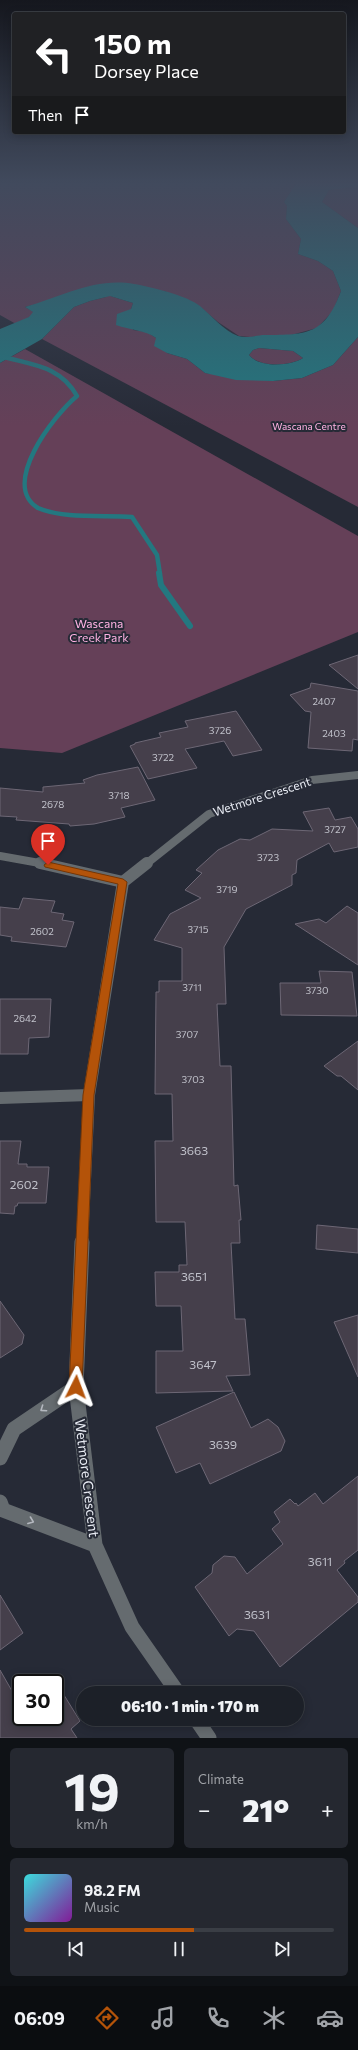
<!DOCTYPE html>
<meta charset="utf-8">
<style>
:root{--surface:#1c2028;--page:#252830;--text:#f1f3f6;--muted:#a0a3a8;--line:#3a3e45;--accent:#b45309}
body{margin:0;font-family:Commissioner,sans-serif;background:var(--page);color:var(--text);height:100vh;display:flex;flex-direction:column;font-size:15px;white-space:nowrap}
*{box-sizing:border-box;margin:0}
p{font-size:13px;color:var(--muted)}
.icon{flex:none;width:22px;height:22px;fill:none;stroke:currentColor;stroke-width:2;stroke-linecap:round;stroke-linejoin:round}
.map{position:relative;height:1738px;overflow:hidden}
.details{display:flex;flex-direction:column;gap:10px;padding:10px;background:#0f1216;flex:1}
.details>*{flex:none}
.hud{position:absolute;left:12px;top:12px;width:334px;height:122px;border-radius:4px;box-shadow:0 2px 10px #0003,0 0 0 1px var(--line);background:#202124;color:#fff;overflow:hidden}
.speed{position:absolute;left:12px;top:1674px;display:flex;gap:8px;font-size:20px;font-weight:700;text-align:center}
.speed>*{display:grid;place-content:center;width:52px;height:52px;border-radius:50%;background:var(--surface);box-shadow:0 2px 10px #0003,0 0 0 1px var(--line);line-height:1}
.speed .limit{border:2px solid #111;border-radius:6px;background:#fff;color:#111}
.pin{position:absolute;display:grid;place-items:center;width:34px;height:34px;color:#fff;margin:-41px -17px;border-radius:50% 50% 50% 0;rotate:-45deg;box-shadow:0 0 4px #0007}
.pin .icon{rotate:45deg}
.me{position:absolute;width:44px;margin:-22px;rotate:3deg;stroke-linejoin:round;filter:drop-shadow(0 0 3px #0008)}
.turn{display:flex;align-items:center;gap:14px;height:84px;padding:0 16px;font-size:18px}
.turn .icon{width:52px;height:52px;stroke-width:2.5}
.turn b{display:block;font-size:28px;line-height:34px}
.then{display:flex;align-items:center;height:38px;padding:0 16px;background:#0003;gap:8px;font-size:15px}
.big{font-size:30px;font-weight:800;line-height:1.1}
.details .card{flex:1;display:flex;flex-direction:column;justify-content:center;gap:6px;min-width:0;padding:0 14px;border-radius:6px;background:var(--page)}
.details .dial{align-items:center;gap:0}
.dial b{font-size:52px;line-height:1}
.song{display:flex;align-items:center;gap:12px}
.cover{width:48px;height:48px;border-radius:6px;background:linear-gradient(135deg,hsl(180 70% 55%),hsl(290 70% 35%))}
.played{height:4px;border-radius:2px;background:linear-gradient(90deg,var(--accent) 55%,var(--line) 55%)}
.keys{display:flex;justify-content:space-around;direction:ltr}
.heat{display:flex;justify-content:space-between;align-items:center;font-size:22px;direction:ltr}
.details .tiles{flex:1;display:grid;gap:10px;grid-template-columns:1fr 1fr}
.card:last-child{grid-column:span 2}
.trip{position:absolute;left:76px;top:1686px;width:228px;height:40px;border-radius:20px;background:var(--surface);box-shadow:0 2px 10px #0003,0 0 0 1px var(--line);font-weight:800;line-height:40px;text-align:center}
.tab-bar{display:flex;height:64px;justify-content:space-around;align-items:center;background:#0b0d10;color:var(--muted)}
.tab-bar .icon{width:28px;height:28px}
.tab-bar .current{color:var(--accent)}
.tab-bar b{font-size:18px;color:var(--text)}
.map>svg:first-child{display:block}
.green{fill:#654058}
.water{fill:#237880;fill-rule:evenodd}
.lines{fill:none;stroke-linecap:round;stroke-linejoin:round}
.stream-far1{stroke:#237880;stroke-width:4.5}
.stream{stroke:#237880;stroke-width:6}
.building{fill:#453f4b;stroke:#6d6775}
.minor-far2{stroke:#656b6f;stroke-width:8}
.minor-far1{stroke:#656b6f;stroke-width:12}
.minor{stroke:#656b6f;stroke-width:15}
.oneway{stroke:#b4b8bf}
.route{fill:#b45309;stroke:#753606}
.labels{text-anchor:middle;stroke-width:4;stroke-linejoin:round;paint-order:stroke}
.far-park-label{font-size:10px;fill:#ffb2e3;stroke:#262a36}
.number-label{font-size:10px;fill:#c0c1ca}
.park-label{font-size:12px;fill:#ffb2e3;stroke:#262a36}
.street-label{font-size:12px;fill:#e9ecf4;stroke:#262a36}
.near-number-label{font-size:12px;fill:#c0c1ca}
.near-street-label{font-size:14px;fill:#e9ecf4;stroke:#262a36}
</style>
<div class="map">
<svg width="358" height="1738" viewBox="0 0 358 1738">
<rect width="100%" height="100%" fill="#262a36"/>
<path class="green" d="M0 182H297L284 202 287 206 286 219 301 239 298 254 318 261 333 271 341 291 333 311 317 328 291 335 250 337 239 336 218 322 198 305 164 291 41 303 25 307 34 312 30 317 16 324 0 315Z
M346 186H358V228L322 202 329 190Z
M110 296 133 303 131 309 133 330 147 332 156 338 167 353 187 359 205 373 273 381 302 378 333 365 358 337V507L42 339 74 307 90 301Z
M259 348 293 351 303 358C290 366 260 368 249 355L253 350Z
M25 349 358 536V632L62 753 0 748V363Z"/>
<path class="water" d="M297 182H358V186L329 190 322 202 358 228V337L333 365 302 378 273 381 236 380 205 373 187 359 167 353 154 346 156 338C145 330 130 330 116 325L117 314 131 309 133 303 110 296 90 301 74 307 42 339 0 363V329L29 317 33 312 25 307C61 297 95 277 134 284 151 287 186 295 200 306 212 316 223 330 238 336 247 339 257 335 265 335 308 335 325 334 341 291L333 271 318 261 298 254 301 239 286 219 287 206 284 202ZM259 348 293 351 303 358C291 366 259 368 249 355L253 350Z"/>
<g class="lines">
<path class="stream-far1" d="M0 356C31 365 60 365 77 396 53 416 0 485 38 508 63 519 104 515 132 517L157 555 160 574"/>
<path class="stream" d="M159 573 161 585 190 626"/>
</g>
<path class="building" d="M358 655V689L329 665Z
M311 683 358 691V740L353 739 352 751 308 748 311 712 305 711 290 695 310 688Z
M236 711 262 750 233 756 224 741 185 749 197 768 148 779 130 746 135 744V743L161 737 159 733 188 727 185 721Z
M138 767 155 800 121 808 125 817 94 824 70 826 69 824 16 820 17 817 0 816V788L43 792V787L85 783 83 780 97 775Z
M329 808 335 820 351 817 358 829V847L334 852 329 843 297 860 296 873 292 875V885L246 909 224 947 226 1004H217L220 1066H231L234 1186 238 1185 241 1220H239L240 1243H231L235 1319H245L250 1375 226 1376 233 1391 156 1393V1351H183L181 1306H156L155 1272H179V1265H187L185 1222H156L155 1141H173L172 1094H155L156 992H159V981H182V948L154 940 170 914 201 898 185 890 202 873 196 870 218 850 240 839 250 840 272 829 313 831 303 812Z
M23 898 55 901 51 912 64 914 62 920 74 922 66 947 11 941 12 937 0 935V907L19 909Z
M347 906 358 913V965L295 924 319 919 326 923Z
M319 971 352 972 357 1016 281 1015 280 983H321Z
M0 999H51L49 1037 29 1038 28 1054H0Z
M358 1041V1090L341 1076H337L324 1066Z
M0 1141H21L18 1164H27V1167H49L46 1203H18L17 1206H15L14 1214 0 1213Z
M317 1225 358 1229V1253L316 1249Z
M0 1301 24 1335 22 1344 0 1358Z
M358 1315V1377L334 1322Z
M234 1392 251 1428 268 1419 278 1427 285 1441 281 1451 210 1484 200 1463 176 1473 156 1427Z
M358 1476V1550L344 1561 345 1563 337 1570 358 1597V1602L280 1667 254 1631 237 1629 229 1636 195 1587 212 1573 213 1565 224 1556 235 1557 247 1574 283 1544 272 1529 280 1522 274 1512 290 1499 295 1504 296 1503 298 1506 315 1493 323 1504Z
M0 1595 23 1633 0 1650Z
M0 1670 12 1691 21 1684V1717H55V1683H39L51 1674 80 1721 71 1729 77 1738H0Z"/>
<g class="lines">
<path class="minor-far2" d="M0 856 45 864
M146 864 209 814 312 780 358 775"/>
<path class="minor-far1" d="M40 863 123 882
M0 1098 89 1095
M82 1243 89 1095 123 882 147 863"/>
<path class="minor" d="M82 1242 76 1387 95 1545 132 1627 178 1693
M0 1458 14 1429 76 1387
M0 1502 3 1510 95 1545
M196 1719 209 1738"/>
</g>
<defs><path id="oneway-chevron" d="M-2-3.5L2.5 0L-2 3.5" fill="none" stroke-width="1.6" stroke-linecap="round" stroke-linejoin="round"/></defs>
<g class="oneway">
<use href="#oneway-chevron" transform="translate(43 1409) rotate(146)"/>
<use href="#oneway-chevron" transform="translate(31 1521) rotate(21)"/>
</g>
<linearGradient id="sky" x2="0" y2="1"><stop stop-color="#15171e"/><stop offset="0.43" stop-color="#414a5d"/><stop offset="1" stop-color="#414a5d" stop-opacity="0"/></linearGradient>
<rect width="358" height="426" fill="url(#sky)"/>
<path class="route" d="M48 862 123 879 127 882 94 1095 82 1387 80 1392 76 1393 71 1392 69 1387 83 1095 118 884 45 867 44 865Z"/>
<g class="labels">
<g class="far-park-label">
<text x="309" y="430">Wascana Centre</text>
</g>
<g class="number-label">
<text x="324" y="705">2407</text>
<text x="220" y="734">3726</text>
<text x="334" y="737">2403</text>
<text x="163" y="761">3722</text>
<text x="119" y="799">3718</text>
<text x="53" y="808">2678</text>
<text x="335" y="833">3727</text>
<text x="268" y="861">3723</text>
<text x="227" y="893">3719</text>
<text x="198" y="933">3715</text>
<text x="42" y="935">2602</text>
<text x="192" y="991">3711</text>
<text x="317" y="994">3730</text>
<text x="25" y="1022">2642</text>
<text x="187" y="1038">3707</text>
<text x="193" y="1083">3703</text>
</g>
<g class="park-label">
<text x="99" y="628">Wascana<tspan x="99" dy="14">Creek Park</tspan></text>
</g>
<g class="street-label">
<text transform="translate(262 797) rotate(-18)" y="4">Wetmore Crescent</text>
</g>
<g class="near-number-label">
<text x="194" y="1155">3663</text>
<text x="24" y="1189">2602</text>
<text x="194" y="1281">3651</text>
<text x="203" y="1369">3647</text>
<text x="223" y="1449">3639</text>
<text x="320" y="1566">3611</text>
<text x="257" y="1619">3631</text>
</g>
<g class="near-street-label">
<text transform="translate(87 1478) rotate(83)" y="5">Wetmore Crescent</text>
</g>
</g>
</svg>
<div class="speed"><div class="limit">30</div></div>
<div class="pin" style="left:48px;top:865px;background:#d93025"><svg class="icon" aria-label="arrive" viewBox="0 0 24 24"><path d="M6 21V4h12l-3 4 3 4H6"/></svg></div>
<svg class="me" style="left:76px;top:1387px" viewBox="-20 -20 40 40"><path d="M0-17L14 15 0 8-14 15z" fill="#b45309" stroke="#fff" stroke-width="4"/></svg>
<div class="trip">06:10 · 1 min · 170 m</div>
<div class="hud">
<div class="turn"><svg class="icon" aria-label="left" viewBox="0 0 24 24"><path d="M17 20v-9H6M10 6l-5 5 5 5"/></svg><div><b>150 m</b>Dorsey Place</div></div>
<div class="then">Then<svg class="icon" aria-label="arrive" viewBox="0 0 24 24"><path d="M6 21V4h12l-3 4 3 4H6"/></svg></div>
</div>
</div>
<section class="details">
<div class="tiles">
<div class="card dial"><b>19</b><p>km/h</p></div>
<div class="card"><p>Climate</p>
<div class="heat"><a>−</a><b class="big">21°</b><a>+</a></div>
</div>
<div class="card">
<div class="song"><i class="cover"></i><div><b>98.2 FM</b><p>Music</p></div></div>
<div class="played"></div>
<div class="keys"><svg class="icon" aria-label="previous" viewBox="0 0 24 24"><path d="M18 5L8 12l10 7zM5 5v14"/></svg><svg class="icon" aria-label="pause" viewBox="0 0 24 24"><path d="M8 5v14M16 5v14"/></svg><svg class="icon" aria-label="next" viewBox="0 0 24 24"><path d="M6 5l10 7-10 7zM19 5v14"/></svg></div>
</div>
</div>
</section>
<nav class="tab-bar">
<b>06:09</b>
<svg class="icon current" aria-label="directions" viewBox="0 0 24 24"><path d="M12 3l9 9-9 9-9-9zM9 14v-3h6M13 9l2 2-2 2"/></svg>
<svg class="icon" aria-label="music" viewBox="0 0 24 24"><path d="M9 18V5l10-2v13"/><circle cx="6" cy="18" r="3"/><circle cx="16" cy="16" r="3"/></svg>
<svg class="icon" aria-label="phone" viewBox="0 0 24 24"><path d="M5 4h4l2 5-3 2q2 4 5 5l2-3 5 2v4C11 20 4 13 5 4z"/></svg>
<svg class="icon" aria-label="climate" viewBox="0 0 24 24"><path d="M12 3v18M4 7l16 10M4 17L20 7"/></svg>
<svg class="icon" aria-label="car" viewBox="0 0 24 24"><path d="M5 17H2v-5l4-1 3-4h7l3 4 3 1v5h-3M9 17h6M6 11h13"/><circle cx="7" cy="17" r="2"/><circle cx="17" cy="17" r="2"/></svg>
</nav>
